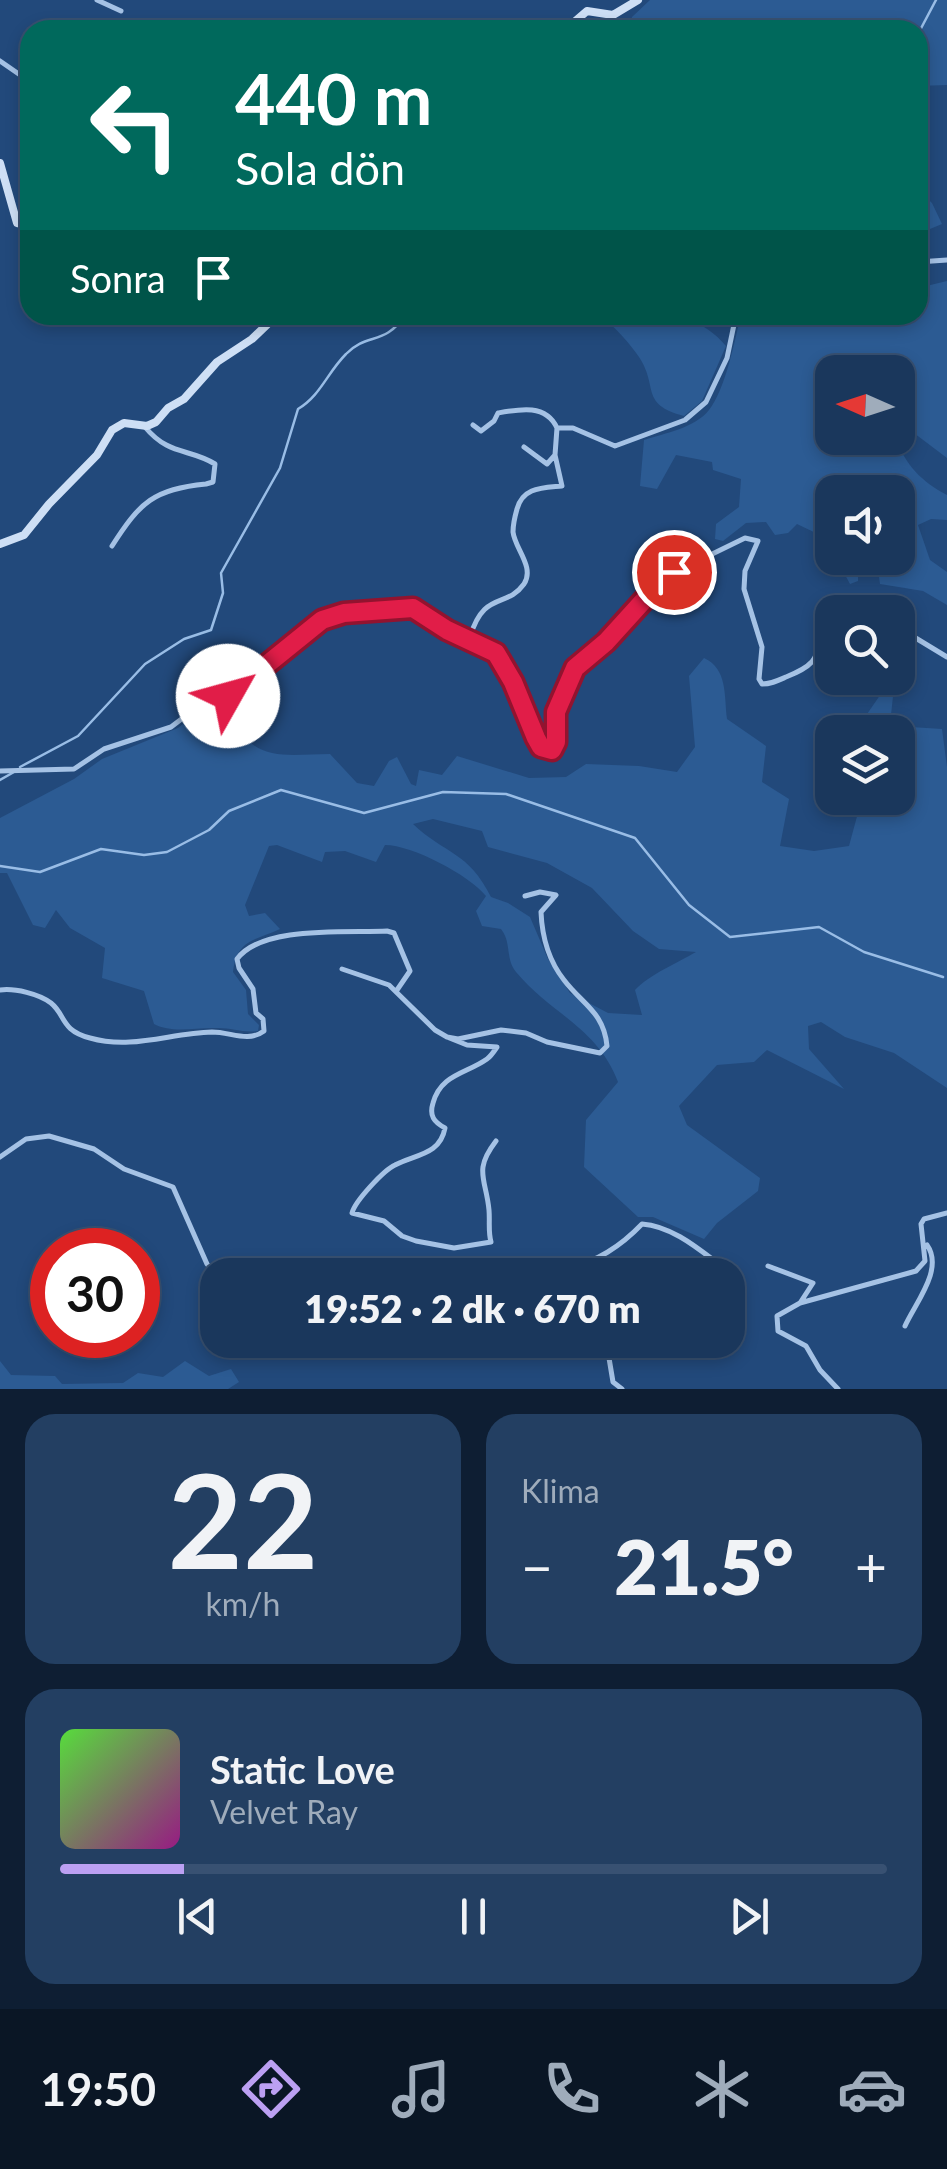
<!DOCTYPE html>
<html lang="tr">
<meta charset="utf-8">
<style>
:root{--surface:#1a375c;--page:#233f62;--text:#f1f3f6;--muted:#9facbb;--line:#385172;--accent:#bca0f2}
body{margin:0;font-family:Lato,sans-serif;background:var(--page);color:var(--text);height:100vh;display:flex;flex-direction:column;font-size:38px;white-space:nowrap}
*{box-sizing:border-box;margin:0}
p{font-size:32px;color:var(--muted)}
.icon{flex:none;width:55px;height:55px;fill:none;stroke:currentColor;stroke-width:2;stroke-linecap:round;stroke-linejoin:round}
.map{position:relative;height:1389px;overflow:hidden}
.details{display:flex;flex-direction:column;gap:25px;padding:25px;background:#0e1e33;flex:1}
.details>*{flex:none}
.hud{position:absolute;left:20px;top:20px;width:908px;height:305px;border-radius:30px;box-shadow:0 5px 15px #0003,0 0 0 2px var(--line);background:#00695c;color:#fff;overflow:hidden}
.needle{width:65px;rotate:273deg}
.controls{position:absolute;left:815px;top:355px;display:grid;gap:20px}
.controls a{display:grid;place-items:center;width:100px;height:100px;border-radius:20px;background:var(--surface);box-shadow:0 5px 15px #0003,0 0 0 2px var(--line);font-size:50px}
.speed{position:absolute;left:30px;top:1228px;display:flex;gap:20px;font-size:50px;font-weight:700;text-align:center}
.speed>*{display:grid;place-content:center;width:130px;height:130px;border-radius:50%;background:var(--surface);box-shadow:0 5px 15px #0003,0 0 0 2px var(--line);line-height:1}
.speed .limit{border:15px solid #d22;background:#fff;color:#111}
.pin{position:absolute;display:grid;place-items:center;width:85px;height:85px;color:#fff;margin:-42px;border:5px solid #fff;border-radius:50%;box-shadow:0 2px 10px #0007}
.me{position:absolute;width:110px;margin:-55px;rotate:52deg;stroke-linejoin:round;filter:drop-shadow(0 0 8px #0008)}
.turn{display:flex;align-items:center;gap:35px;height:210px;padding:0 50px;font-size:45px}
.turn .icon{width:130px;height:130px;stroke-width:2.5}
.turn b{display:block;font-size:70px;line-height:85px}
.then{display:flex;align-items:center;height:95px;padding:0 50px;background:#0003;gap:20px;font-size:38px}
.big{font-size:75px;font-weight:800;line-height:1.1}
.details .tile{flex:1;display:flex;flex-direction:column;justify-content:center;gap:15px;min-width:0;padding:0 35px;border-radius:30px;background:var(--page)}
.details .dial{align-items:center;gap:0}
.dial b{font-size:130px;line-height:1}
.song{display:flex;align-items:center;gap:30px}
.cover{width:120px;height:120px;border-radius:15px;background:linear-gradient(135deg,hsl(110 70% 55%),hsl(310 70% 35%))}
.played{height:10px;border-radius:5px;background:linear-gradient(90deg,var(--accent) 15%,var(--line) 15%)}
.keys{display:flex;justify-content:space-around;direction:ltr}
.heat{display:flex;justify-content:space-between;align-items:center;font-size:55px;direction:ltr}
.details .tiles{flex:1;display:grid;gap:25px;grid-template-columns:1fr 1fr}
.tile:last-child{grid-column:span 2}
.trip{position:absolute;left:200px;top:1258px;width:545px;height:100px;border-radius:30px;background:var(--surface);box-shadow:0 5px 15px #0003,0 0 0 2px var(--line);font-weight:800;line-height:100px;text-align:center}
.menu{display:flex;height:160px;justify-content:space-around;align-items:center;background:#0a1625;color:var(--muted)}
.menu .icon{width:70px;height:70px}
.menu .selected{color:var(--accent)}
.menu b{font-size:45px;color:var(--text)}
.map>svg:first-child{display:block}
.green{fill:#2c5b93;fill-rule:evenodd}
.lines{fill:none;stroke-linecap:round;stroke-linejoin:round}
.stream{stroke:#99bde6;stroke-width:2.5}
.street{stroke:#a5c2e5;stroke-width:5}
.secondary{stroke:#cedff5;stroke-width:8}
.route-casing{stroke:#92132f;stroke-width:25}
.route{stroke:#e11d48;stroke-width:18}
</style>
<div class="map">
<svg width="947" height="1389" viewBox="0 0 947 1389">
<rect width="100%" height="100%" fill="#22497b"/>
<path class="green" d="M650 0H947V85L918 86V30H629L632 17Z
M918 190 932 203 942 224 918 234Z
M947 281V458L898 421V372H832V438H896C905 465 922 482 947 495V520L931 519 918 525 930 560 947 572V605L923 591 880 584 879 577 858 561V581L850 584 836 558H898V492H832V552L820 535 797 524 788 533 775 535 766 522 746 523 723 541 715 539 716 524 739 507 741 479 713 470 712 462 676 455 657 489 640 486 644 440C665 433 695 428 709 410 725 390 734 344 740 319L781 320 785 315H918V288Z
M601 315C649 315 693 306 726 346L702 401 684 416C639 404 659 387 639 357 629 342 615 328 601 315Z
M704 658C728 669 724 696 727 719L766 746 762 782 789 799 780 846 814 851 849 846 862 798H898V732H859L865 717 885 688 894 687 891 715 911 727 942 729 947 767V1088L894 1053 845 1037 821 1022 808 1026 809 1049 844 1089 767 1050 754 1062 717 1065 679 1106 687 1125 760 1178 758 1191 717 1223 704 1239 653 1217H638L584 1167 586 1120 618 1082C598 1028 551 1014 516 972 505 959 512 943 501 929L482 926 476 911 486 896C469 875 412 845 385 845L376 862 345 851 325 852 322 862 277 845 269 846 245 905 249 916 265 913 280 929C254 941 237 939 233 972L246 990 248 1014 259 1025 258 1031C243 1033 232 1028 218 1028 196 1027 173 1034 154 1024L144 991 102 978 105 948 70 928 56 910 45 928 33 925 7 873H0V818L74 779 102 759 178 728 199 711 216 707 221 714 235 713C248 765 288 754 330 754L357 783 374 786 389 761 397 757 411 784 416 786 419 770 442 775 457 756 529 778 566 777 586 764 639 766 677 772 695 747 689 676ZM433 819 482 831 488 847 547 863 592 888 633 931 659 949 696 952C677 963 649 975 635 990L642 1015 608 1013 570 993 548 959 530 917 508 903 491 897C468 851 446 855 413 824Z
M0 1361 11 1375 55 1376 62 1384 123 1383 138 1373 163 1377 185 1361 209 1376 231 1369 239 1382 228 1389H0Z"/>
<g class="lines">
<path class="stream" d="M765 30 775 22 820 30
M918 34 936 0
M20 767 78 736 145 664 184 639 211 630 223 593 221 573 280 468 298 409C321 395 327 373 346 354 367 332 385 346 405 315
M0 780 14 772
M0 866 40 872 101 849 144 855 167 852 209 830 229 811 281 790 364 813 443 792 506 794 635 838 689 905 730 937 819 927 864 952 943 977"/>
<path class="street" d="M97 0 121 11
M0 61 26 79 30 88
M918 262 947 260
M473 425 481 431 494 421 498 413C520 409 546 404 557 428H573L615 446 685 420 706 402 727 358 736 315
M524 447 547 464 555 455 557 428
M112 546C140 502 154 489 206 484L213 482 215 464C189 448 169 456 145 427
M834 612 844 601
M898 634 914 637 947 657
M470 637C484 590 506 609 524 584 535 567 515 549 513 532 513 524 515 516 517 509 523 487 542 488 562 486L555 455
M0 771 74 769 104 749 171 727 196 708 228 695 322 620 344 613 403 607 413 608 447 631 497 653 513 681 536 738 541 747 552 749 556 742 553 732 556 711 566 684 583 658 606 642 619 623 663 578 745 538 758 541 745 571 744 589 762 647 759 679 762 684C771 684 777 681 786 677 824 662 814 654 828 621L832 620
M342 969 389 985 435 1030 447 1037 458 1039 501 1030 526 1033 547 1042 600 1053 607 1046C604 1012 582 1004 564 980 549 961 542 936 541 912L556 895 540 892 525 896
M0 990C15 988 39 994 51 1003 66 1015 60 1030 90 1038 132 1050 170 1033 212 1032 231 1032 248 1043 264 1031L263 1019 256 1013 253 989 239 968 237 959C262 925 348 933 387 931L394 933 410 971 397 990
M447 1037 467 1045 497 1047C495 1050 490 1057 487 1059 466 1074 441 1074 433 1103 429 1116 434 1122 445 1128 440 1155 416 1154 395 1165 384 1170 355 1201 352 1213L384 1221 402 1236 416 1241 454 1248 491 1242C488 1232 490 1221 489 1210 486 1178 473 1171 496 1141
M0 1157 26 1139 49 1136 94 1149 124 1169 173 1187 207 1264 218 1277
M768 1266 813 1283 800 1303
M552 1275 548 1267 550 1261 566 1270C597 1261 620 1247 642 1224 670 1226 695 1246 716 1262V1272
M905 1326C916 1302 944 1269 927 1245
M606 1340 613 1382 622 1389
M838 1389 820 1370 806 1346 778 1331 777 1316 800 1303 916 1271 925 1261 921 1224 924 1219 947 1213"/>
<path class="secondary" d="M565 30 587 11 613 15 638 0
M0 163 17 223 22 224 25 217 24 178 29 162 26 131 30 103
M0 544 24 535 49 504 97 455 112 430 124 423 147 426 156 422 168 408 184 399 217 362 252 339 277 315"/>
</g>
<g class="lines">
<g class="route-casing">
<path id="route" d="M228 696 322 620 344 613 413 608 447 630 496 653 513 682 536 738 541 747 552 750 556 742V712L575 668 606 642 664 578 674 572"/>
</g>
<use href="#route" class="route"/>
</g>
</svg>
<div class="controls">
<a><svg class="needle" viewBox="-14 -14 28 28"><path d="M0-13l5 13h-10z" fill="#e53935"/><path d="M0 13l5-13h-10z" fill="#9facbb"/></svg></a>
<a><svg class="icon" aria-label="sound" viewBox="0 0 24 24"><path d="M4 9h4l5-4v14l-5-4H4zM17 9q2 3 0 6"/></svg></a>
<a><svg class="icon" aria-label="search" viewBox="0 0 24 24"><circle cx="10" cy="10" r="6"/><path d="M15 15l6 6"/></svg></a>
<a><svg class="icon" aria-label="layers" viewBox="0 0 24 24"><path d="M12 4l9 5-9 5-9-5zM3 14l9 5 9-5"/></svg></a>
</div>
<div class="speed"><div class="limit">30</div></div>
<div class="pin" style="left:674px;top:572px;background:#d93025"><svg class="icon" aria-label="arrive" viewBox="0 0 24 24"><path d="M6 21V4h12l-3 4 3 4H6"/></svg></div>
<svg class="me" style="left:228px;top:696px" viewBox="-20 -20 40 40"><circle r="19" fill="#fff"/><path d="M0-13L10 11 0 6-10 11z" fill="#e11d48"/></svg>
<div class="trip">19:52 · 2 dk · 670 m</div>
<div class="hud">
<div class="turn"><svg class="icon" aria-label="left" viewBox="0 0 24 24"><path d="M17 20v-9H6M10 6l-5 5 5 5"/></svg><div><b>440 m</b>Sola dön</div></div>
<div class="then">Sonra<svg class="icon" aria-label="arrive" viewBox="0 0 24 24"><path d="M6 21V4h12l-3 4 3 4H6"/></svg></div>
</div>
</div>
<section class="details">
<div class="tiles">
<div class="tile dial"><b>22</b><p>km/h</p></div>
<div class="tile"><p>Klima</p>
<div class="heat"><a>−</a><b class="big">21.5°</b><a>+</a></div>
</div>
<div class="tile">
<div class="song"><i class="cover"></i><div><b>Static Love</b><p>Velvet Ray</p></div></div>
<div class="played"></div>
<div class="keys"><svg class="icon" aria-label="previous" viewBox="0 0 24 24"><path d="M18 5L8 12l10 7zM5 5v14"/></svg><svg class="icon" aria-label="pause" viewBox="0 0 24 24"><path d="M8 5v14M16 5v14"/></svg><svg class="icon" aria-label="next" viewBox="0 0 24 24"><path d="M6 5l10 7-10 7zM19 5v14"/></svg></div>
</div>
</div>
</section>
<nav class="menu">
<b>19:50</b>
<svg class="icon selected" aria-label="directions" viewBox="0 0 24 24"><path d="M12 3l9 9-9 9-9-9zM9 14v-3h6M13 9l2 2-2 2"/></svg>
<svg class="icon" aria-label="music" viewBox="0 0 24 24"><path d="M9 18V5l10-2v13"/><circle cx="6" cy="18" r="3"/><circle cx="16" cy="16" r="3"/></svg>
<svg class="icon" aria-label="phone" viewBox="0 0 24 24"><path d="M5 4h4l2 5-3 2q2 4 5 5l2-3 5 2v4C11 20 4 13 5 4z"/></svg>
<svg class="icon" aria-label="climate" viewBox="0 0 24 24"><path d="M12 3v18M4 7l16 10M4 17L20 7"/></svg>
<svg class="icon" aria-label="car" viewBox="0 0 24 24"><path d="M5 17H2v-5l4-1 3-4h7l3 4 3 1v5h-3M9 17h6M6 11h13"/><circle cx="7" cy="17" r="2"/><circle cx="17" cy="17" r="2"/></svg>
</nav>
